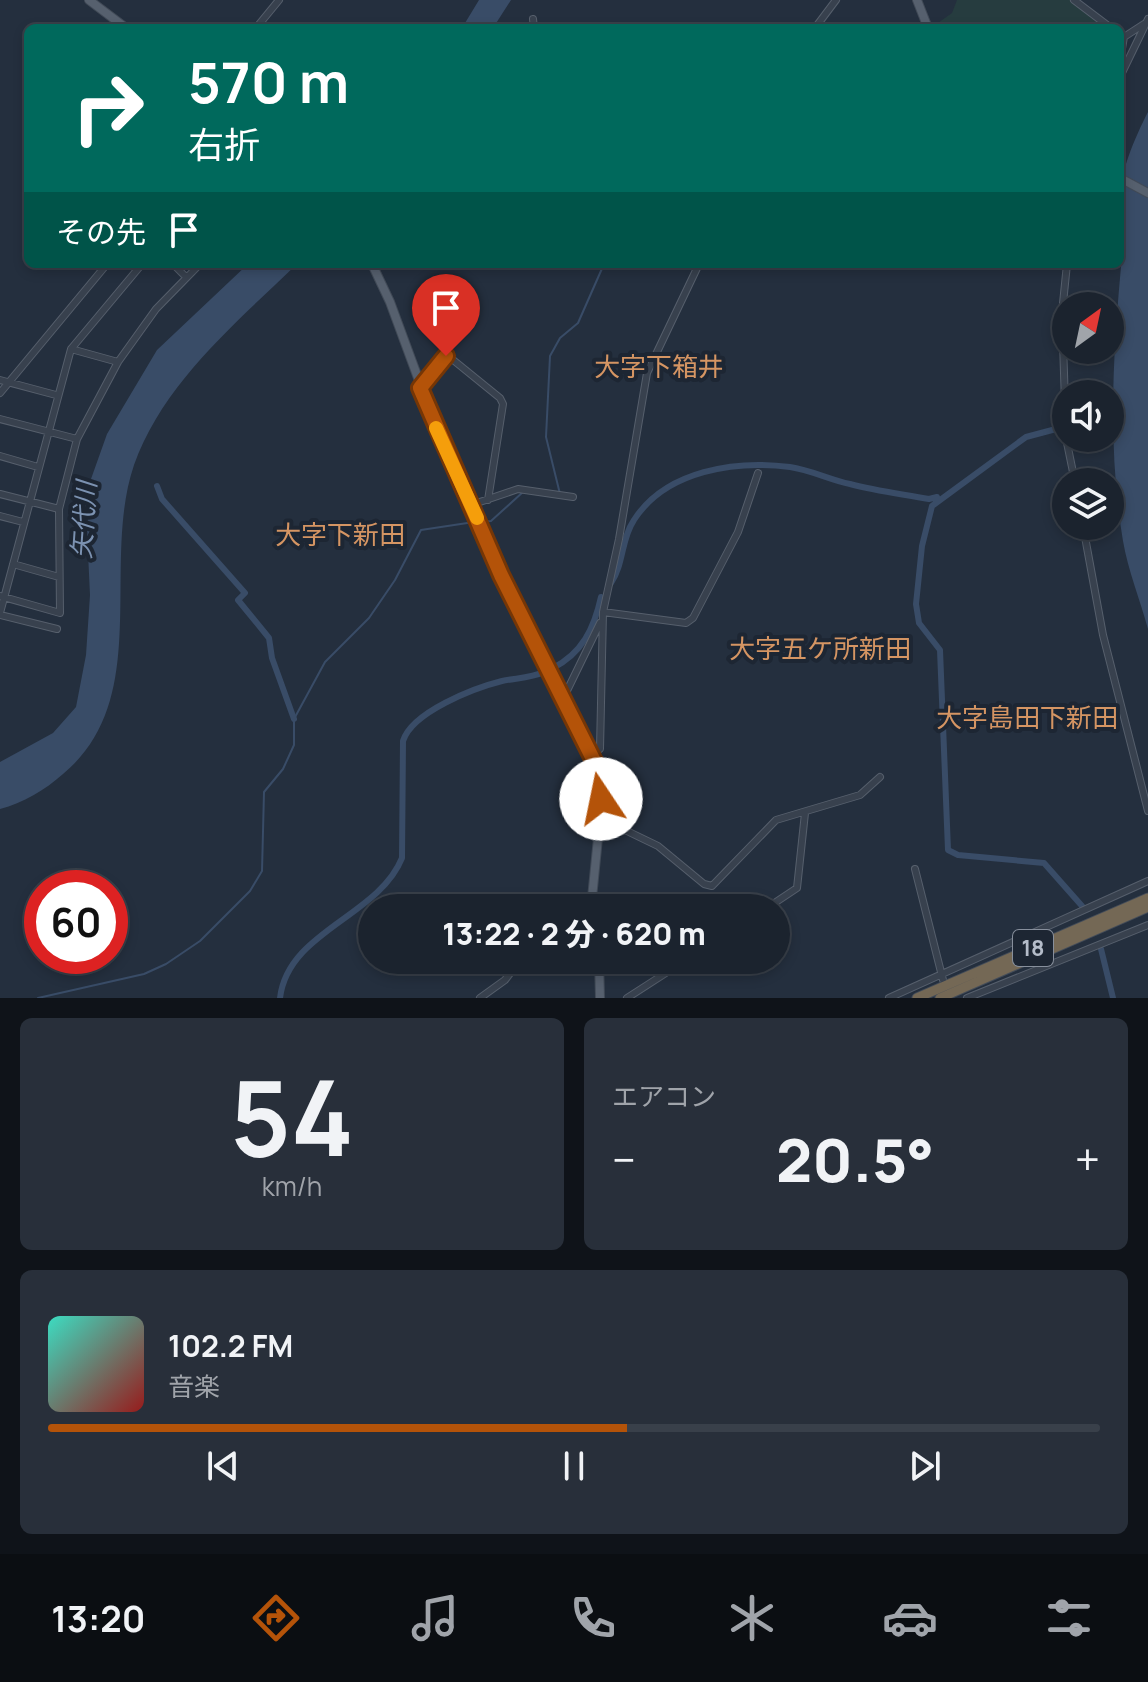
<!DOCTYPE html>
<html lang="ja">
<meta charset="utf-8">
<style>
:root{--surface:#1b232e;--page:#282f3a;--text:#f1f3f6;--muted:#a0a4aa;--line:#39404a;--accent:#b45309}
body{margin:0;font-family:Manrope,"Noto Sans JP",sans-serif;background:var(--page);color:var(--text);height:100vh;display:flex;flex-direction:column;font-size:30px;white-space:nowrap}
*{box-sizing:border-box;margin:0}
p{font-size:26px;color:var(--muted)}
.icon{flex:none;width:44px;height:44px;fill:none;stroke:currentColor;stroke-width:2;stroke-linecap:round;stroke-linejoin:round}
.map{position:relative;height:998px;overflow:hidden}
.drawer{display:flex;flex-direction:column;gap:20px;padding:20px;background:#0f1319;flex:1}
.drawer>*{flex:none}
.top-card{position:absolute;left:24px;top:24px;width:1100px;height:244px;border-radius:12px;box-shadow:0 4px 12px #0003,0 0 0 2px var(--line);background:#00695c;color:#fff;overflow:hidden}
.needle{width:52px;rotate:33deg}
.buttons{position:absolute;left:1052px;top:292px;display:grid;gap:16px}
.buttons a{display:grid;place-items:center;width:72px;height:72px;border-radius:50%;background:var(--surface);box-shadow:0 4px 12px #0003,0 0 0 2px var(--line);font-size:40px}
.speed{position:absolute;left:24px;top:870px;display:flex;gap:16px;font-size:40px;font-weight:700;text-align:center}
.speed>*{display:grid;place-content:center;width:104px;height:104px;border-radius:50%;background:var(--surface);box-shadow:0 4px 12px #0003,0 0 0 2px var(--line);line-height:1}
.speed .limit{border:12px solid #d22;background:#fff;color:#111}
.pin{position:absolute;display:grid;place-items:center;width:68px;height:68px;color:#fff;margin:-82px -34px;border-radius:50% 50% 50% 0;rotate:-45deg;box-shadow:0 0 8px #0007}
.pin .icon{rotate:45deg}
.me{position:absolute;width:88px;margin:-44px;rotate:349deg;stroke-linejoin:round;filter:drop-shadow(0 0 6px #0008)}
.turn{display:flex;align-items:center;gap:28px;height:168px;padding:0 32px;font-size:36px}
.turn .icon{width:104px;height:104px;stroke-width:2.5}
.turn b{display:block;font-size:56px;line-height:68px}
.then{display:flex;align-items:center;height:76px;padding:0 32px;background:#0003;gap:16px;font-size:30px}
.big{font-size:60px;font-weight:800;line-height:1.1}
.drawer .tile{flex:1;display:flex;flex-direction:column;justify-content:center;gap:12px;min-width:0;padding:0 28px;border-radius:12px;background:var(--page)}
.drawer .dial{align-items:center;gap:0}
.dial b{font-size:104px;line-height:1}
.song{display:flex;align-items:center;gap:24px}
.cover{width:96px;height:96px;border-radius:12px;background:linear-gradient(135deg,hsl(170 70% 55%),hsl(0 70% 35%))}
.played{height:8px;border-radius:4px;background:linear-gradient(90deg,var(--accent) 55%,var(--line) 55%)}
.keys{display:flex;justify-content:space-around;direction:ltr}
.heat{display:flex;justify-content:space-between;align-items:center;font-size:44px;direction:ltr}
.drawer .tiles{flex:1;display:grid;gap:20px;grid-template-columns:1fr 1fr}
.tile:last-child{grid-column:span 2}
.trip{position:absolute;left:358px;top:894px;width:432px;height:80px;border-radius:40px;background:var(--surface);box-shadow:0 4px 12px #0003,0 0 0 2px var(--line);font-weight:800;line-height:80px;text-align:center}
.tab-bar{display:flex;height:128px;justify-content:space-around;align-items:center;background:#0b0e12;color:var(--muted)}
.tab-bar .icon{width:56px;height:56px}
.tab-bar .active{color:var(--accent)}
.tab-bar b{font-size:36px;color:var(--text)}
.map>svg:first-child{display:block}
.green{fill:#263c3f}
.water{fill:#394c67}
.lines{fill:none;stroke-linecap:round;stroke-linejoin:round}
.stream{stroke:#394c67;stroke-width:2}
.canal{stroke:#394c67;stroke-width:6}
.minor-tunnel{stroke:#3a4453;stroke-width:6;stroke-dasharray:6 3;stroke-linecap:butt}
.minor-casing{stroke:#565f6c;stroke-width:8}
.major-casing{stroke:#414a57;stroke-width:10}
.highway-casing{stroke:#434c59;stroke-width:11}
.minor{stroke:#38414e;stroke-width:6}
.major{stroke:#56606e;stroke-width:8}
.highway{stroke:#746855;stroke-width:9}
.route-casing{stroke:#753606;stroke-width:20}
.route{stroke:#b45309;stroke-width:14}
.slow{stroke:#f59e0b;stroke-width:14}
.labels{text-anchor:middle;stroke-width:8;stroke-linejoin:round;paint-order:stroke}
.shield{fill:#1d2633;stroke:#878f9c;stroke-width:2}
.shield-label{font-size:22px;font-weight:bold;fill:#b4bcc9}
.neighbourhood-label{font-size:26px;fill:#d59563;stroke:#1d2633}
.water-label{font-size:26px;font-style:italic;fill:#7c92b1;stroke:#1d2633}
</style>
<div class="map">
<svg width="1148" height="998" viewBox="0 0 1148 998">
<rect width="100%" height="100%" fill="#242f3e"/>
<path class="green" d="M957 0H1070L1106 28H936L935 25 952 13Z"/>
<path class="water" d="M479 0H511L493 28H462Z
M1148 112V629C1140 600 1128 570 1123 541 1106 441 1114 336 1124 236 1108 199 1131 145 1148 112Z
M248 264H297C237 322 163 383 134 465 100 565 154 699 63 774 45 790 23 803 0 809V762L53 733 76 707 86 655 90 595 87 531 91 479 107 434 157 350Z"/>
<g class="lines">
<path class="stream" d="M560 494 546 437 550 356 560 338 578 323 604 264
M481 522 491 521 523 492
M38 998 144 974 166 964 200 941 250 891 262 871 264 792 283 769 294 745V719L325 662 369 618 395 580 421 530 474 522"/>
<path class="canal" d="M1056 429 1026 437 932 506 922 546 916 604 919 623 940 650 948 850 958 855 1044 863 1082 906
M157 486 162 499 245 593 238 600 269 638 272 658 294 719
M611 583C624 564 621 539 634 520 666 470 736 460 790 467 811 470 830 480 850 484 876 491 902 494 929 499L937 497
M553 668C582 653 594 629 601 597
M1101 949 1113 998
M280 998C288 931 378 917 402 858L403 741C412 712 474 688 502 681 516 678 531 678 544 672"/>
<path class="minor-tunnel" d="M1045 937 1051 960"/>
<g class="minor-casing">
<path id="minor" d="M1074 0 1111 28
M533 19 534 28
M256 28 279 0
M815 28 836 0
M1124 37 1144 24
M1120 60 1124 37
M1120 77 1148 19
M173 264 186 277
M71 349 118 362 156 309 200 264
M0 380 56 395
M420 388 447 355 500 398 503 404 488 500
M0 393 107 264
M0 419 77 439
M1066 433 1062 313 1067 264
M1066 438 1075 482
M0 456 38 467
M0 494 59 509
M471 505 518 489 573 497
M0 516 23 522
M1083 526 1103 635 1148 811
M13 564 59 577
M0 596 60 613 59 509 77 439 118 362
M603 612 686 623 693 618 738 532 758 473
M0 613 71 349 142 264
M0 615 57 629
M562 701 600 623
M591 754 600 749 603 612 619 539 647 373 699 264
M600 818 658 846 704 884 712 886 776 820 860 795 880 777
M915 869 943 980
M582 908 590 902
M767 908 797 888 805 813
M480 998 505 980 520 960
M627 998 686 960
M889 998 1148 881
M967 998 1148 925"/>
</g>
<g class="major-casing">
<path id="major" d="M89 0 126 28
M917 0 928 28
M1120 178 1148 193
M372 264 390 302 442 443 539 656 599 771 600 818 591 908
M599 960 600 998"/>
</g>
<g class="highway-casing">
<path id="highway" d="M917 998 1148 898
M940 998 1148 907"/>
</g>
<use href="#minor" class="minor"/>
<use href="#major" class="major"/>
<use href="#highway" class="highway"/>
</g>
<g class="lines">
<g class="route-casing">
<path id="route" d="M446 356 420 388 501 575 599 771 601 799"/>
</g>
<use href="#route" class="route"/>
<path class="slow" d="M436 428 477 518"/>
</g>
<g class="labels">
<rect class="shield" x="1013" y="930" width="40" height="36" rx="6"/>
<g class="shield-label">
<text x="1033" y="956">18</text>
</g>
<g class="neighbourhood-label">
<text x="659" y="376">大字下箱井</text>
<text x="340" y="544">大字下新田</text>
<text x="820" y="658">大字五ケ所新田</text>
<text x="1027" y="727">大字島田下新田</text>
</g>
<g class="water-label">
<text transform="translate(84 520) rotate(-86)" y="9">矢代川</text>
</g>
</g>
</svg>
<div class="buttons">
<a><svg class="needle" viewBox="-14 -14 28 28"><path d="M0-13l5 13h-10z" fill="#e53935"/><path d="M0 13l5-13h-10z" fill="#a0a4aa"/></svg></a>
<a><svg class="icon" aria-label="sound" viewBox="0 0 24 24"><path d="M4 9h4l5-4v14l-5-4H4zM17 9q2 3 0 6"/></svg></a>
<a><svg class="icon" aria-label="layers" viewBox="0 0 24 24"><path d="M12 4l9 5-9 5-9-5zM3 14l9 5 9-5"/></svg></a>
</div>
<div class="speed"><div class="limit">60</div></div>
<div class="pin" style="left:446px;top:356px;background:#d93025"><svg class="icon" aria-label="arrive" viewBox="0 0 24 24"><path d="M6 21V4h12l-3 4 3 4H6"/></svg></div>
<svg class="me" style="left:601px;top:799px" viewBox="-20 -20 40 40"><circle r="19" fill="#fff"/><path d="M0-13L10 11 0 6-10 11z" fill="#b45309"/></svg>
<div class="trip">13:22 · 2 分 · 620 m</div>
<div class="top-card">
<div class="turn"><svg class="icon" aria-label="right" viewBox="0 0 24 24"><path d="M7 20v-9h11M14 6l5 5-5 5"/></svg><div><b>570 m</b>右折</div></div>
<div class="then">その先<svg class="icon" aria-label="arrive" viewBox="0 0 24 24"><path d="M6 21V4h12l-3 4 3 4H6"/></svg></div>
</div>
</div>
<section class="drawer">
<div class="tiles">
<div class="tile dial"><b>54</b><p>km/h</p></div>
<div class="tile"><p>エアコン</p>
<div class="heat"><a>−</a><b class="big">20.5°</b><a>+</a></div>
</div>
<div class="tile">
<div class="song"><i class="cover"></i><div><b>102.2 FM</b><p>音楽</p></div></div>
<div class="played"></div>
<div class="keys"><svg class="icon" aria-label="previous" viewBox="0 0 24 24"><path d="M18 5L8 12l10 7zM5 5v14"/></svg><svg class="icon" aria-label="pause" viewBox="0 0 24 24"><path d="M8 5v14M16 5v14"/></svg><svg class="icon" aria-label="next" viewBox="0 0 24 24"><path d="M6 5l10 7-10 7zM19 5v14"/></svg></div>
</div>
</div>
</section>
<nav class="tab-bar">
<b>13:20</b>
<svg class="icon active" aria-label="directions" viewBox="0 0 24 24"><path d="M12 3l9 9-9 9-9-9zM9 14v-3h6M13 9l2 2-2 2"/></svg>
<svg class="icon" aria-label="music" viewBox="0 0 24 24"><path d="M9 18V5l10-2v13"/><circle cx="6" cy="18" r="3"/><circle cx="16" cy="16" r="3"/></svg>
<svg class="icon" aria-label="phone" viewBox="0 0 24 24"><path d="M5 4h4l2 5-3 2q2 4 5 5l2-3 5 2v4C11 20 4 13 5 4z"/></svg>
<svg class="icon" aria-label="climate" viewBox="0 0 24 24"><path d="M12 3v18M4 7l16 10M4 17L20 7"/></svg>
<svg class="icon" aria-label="car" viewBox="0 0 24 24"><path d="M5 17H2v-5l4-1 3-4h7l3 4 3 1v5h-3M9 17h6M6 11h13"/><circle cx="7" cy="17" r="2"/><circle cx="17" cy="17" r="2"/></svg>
<svg class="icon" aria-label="filters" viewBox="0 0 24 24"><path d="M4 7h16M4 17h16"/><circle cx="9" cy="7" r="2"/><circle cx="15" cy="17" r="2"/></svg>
</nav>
